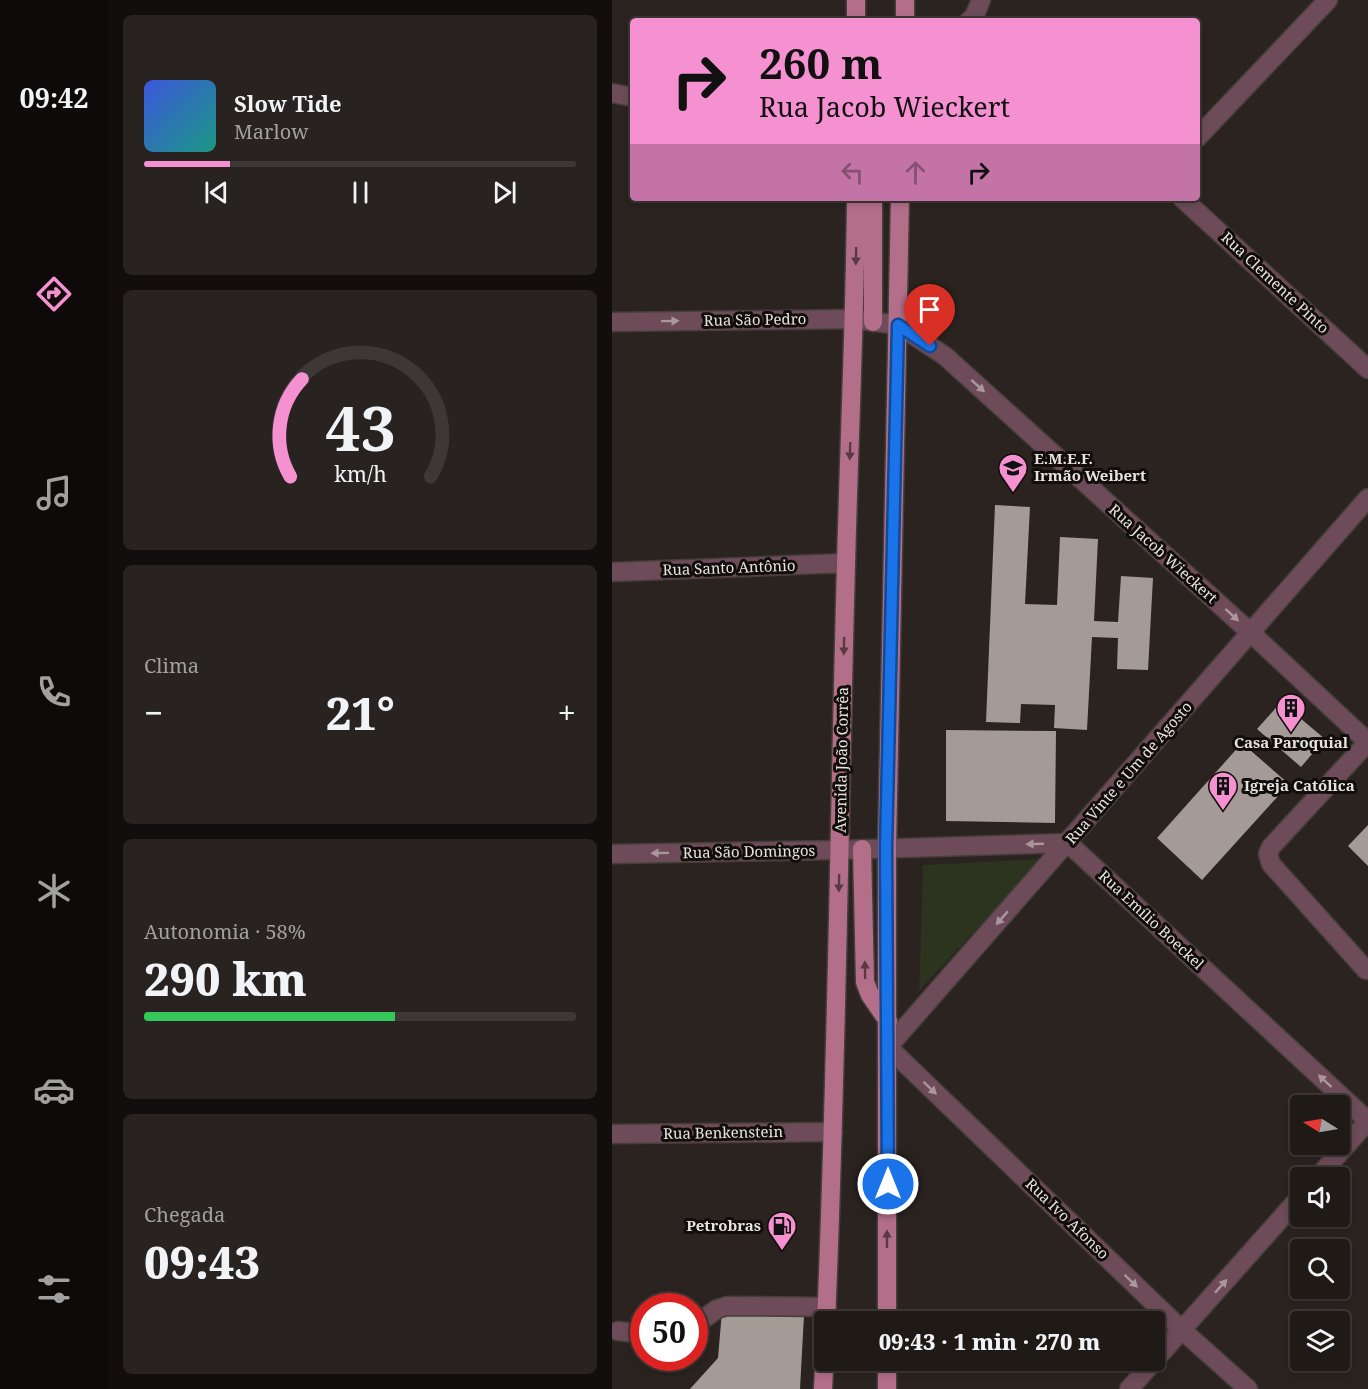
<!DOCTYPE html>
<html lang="pt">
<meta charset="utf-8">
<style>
:root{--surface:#201a17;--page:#282320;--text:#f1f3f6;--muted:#a2a1a1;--line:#3d3836;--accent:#f590d1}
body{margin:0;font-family:"Noto Serif",serif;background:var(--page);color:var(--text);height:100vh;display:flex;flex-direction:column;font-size:22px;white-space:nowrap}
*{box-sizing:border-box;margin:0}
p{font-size:20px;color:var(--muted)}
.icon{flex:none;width:33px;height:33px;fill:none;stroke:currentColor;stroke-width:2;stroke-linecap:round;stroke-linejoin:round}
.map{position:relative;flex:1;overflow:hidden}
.side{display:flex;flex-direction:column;gap:15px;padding:15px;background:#120e0d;width:504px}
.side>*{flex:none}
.guide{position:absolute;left:18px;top:18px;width:570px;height:183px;border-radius:6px;box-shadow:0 3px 9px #0003,0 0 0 2px var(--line);background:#f590d1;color:#111;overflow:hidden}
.needle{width:39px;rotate:281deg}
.tools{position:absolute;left:678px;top:1095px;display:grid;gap:12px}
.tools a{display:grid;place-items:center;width:60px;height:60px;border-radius:6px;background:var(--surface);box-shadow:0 3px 9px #0003,0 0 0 2px var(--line);font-size:30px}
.speed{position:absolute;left:18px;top:1293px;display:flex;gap:12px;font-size:30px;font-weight:700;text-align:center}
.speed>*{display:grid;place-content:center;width:78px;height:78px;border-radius:50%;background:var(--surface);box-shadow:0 3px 9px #0003,0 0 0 2px var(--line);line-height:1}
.speed .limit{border:9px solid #d22;background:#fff;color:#111}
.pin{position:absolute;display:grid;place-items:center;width:51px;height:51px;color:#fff;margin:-62px -26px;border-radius:50% 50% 50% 0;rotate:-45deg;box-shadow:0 0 6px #0007}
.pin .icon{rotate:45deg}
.me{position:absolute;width:66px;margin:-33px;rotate:0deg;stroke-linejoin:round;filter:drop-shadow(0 0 4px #0008)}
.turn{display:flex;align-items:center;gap:21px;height:126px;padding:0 30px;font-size:27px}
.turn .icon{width:78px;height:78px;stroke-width:2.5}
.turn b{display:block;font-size:42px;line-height:51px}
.lanes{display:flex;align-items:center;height:57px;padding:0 30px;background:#0003;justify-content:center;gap:30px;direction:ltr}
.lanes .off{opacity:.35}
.big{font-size:45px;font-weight:800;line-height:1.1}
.side .tile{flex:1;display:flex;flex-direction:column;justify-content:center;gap:9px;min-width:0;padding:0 21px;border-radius:9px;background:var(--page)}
.side .dial{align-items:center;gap:0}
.dial svg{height:156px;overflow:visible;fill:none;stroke:var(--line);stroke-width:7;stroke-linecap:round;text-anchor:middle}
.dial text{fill:var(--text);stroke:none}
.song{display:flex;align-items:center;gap:18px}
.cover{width:72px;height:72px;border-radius:9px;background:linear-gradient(135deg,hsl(230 70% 55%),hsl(170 70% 35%))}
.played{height:6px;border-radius:3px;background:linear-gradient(90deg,var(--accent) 20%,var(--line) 20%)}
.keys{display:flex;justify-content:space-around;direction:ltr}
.heat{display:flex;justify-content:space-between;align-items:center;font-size:33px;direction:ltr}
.charge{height:9px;border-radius:4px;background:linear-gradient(90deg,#34c759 58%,var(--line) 0)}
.trip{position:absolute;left:202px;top:1311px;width:351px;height:60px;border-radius:6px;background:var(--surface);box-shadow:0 3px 9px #0003,0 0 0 2px var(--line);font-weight:800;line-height:60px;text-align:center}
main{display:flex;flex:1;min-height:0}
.tab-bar{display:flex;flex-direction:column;width:108px;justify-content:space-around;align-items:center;background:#0d0a09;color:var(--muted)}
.tab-bar .icon{width:42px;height:42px}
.tab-bar .on{color:var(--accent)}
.tab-bar b{font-size:27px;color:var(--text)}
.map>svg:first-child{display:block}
.green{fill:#2c331e}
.building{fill:#a59b96}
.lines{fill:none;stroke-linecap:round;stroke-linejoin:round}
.minor-casing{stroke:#453e3a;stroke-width:21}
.major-casing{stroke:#453e3a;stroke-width:21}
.minor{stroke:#6d4b58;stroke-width:18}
.major{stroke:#b36f8a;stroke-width:18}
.oneway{fill:#593944}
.oneway2{fill:#aa979c}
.route-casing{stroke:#114b97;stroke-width:15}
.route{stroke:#1a73e8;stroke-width:10}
.labels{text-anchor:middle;stroke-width:6;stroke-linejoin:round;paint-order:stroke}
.street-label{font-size:15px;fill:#e8e3e0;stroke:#100d0b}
.poi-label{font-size:15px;font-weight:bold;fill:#e8e3e0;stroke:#100d0b;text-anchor:start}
</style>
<main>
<nav class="tab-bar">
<b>09:42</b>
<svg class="icon on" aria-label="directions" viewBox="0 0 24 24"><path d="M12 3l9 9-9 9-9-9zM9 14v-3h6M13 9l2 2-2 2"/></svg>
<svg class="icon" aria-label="music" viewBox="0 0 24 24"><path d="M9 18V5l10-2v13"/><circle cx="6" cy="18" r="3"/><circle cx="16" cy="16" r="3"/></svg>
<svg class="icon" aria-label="phone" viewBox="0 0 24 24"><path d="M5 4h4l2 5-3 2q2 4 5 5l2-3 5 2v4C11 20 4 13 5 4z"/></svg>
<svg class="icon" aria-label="climate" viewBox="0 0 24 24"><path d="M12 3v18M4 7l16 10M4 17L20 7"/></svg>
<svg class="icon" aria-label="car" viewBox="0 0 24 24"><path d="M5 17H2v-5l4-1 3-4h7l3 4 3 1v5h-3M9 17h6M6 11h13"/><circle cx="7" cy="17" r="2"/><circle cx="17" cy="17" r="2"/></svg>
<svg class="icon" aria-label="filters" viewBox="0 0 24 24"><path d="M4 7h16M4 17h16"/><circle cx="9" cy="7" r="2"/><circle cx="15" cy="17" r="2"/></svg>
</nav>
<section class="side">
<div class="tile">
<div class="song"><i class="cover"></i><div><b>Slow Tide</b><p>Marlow</p></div></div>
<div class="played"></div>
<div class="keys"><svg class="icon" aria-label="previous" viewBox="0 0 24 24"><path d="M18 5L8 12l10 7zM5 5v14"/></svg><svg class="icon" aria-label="pause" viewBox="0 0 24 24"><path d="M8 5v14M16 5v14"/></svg><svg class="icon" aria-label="next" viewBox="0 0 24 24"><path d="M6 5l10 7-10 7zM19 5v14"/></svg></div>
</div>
<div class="tile dial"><svg viewBox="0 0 100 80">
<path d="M14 69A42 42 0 1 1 86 69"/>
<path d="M14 69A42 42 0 0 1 20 19" stroke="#f590d1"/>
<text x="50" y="56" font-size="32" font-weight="700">43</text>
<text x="50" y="72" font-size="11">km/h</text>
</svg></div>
<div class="tile"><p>Clima</p>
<div class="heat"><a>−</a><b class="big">21°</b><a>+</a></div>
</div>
<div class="tile"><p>Autonomia · 58%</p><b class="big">290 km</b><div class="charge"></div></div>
<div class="tile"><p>Chegada</p><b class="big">09:43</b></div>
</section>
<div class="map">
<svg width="756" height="1389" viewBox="0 0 756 1389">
<rect width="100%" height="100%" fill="#2a231f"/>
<path class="green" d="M430 859 307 991 311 865Z"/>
<path class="building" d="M383 505 418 507 413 604 445 605 448 537 486 539 482 621 506 622 509 576 541 578 536 670 505 669 506 638 480 637 475 730 442 728 443 705 409 704 408 723 374 722Z
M669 702 713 739 689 767 645 729Z
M334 730 444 731 443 823 334 821Z
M630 743 677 784 590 880 545 838Z
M756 825V866L736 846Z
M110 1311 192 1315 188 1389H78L106 1358Z"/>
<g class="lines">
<g class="minor-casing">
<path id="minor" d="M357 21 362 17 369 0
M0 93 21 97
M585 138 716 0
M570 198 756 369
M0 322 243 319 286 325 333 356 639 633 756 742 659 847 656 854 659 864 754 970
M0 572 234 563
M0 854 228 850 456 843 756 1121
M0 1134 221 1132
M705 1178 756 1121
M82 1326 105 1309 115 1306 215 1307
M6 1331 32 1334
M543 1360 688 1197
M517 1389 543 1360
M636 1389 570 1330 276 1047 756 498"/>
</g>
<g class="major-casing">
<path id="major" d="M244 0V21
M293 21V0
M261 198V322
M250 849 253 982 258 995 276 1021
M214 1322C225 1069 227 817 234 565 237 443 243 320 244 198
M275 1322V848L288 198
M211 1389 213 1351
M275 1389V1360"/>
</g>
<use href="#minor" class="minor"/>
<use href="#major" class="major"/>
</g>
<defs><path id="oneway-solid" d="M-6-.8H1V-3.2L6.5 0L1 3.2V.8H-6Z" transform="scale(1.5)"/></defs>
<g class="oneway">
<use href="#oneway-solid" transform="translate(244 256) rotate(91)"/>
<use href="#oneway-solid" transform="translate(238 451) rotate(92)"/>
<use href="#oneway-solid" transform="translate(232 646) rotate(91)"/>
<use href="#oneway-solid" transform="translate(227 883) rotate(91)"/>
<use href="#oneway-solid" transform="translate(253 970) rotate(-91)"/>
<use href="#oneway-solid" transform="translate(275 1239) rotate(-90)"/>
</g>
<g class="oneway2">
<use href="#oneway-solid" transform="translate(58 321) rotate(-1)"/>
<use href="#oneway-solid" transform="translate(366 386) rotate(42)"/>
<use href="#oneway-solid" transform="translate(620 615) rotate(42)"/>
<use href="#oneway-solid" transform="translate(423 844) rotate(178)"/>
<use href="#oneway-solid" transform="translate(48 853) rotate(179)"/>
<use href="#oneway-solid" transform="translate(390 918) rotate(131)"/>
<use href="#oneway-solid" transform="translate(713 1081) rotate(-137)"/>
<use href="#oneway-solid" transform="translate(318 1088) rotate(44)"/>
<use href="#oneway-solid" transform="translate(519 1281) rotate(44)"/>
<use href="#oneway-solid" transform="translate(609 1286) rotate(-48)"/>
</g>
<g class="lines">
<g class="route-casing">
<path id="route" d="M276 1184 274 848 286 325 318 346"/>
</g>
<use href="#route" class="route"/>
</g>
<defs>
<g id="school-pin" transform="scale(1.5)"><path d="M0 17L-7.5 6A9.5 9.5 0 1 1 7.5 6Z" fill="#f590d1" stroke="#100d0b"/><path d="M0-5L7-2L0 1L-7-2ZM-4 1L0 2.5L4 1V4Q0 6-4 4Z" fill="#111"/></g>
<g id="building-pin" transform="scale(1.5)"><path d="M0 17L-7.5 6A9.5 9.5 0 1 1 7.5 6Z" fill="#f590d1" stroke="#100d0b"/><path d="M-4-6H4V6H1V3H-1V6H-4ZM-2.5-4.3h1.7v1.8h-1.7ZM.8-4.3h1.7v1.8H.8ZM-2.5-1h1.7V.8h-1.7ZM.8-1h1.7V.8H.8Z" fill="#111"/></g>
<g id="fuel-pin" transform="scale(1.5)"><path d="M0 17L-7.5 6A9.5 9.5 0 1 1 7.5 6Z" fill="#f590d1" stroke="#100d0b"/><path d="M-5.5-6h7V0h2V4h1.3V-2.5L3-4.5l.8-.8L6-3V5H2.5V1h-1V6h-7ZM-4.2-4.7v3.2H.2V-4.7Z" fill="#111"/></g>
</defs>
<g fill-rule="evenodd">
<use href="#school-pin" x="401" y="468"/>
<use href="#building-pin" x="679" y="708"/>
<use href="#building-pin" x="611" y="786"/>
<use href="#fuel-pin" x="170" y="1226"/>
</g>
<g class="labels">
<g class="street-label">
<text transform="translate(663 283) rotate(43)" y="5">Rua Clemente Pinto</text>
<text transform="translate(143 320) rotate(-1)" y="5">Rua São Pedro</text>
<text transform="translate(551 554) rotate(42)" y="5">Rua Jacob Wieckert</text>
<text transform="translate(117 568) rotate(-2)" y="5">Rua Santo Antônio</text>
<text transform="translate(230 760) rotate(-89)" y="5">Avenida João Corrêa</text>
<text transform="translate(517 773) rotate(-49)" y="5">Rua Vinte e Um de Agosto</text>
<text transform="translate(137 852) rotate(-1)" y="5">Rua São Domingos</text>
<text transform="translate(539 920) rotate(43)" y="5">Rua Emílio Boeckel</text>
<text transform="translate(111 1133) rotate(-1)" y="5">Rua Benkenstein</text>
<text transform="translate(455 1219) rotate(44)" y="5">Rua Ivo Afonso</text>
</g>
<g class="poi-label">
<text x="422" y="464">E.M.E.F.<tspan x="422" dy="17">Irmão Weibert</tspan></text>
<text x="679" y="748" text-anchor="middle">Casa Paroquial</text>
<text x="632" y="791">Igreja Católica</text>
<text x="149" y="1231" text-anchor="end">Petrobras</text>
</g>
</g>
</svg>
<div class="tools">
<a><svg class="needle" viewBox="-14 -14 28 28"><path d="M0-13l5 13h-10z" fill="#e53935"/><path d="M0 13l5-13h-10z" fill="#a2a1a1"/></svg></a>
<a><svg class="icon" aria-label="sound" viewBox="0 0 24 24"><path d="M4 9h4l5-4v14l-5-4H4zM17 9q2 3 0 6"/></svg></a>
<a><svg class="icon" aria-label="search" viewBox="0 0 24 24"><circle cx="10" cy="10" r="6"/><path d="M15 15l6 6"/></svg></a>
<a><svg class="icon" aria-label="layers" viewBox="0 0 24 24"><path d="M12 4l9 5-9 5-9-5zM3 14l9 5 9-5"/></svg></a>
</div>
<div class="speed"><div class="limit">50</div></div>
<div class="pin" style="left:318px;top:346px;background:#d93025"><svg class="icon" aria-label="arrive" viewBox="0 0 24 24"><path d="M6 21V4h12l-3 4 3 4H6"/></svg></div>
<svg class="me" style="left:276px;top:1184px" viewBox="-20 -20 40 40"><circle r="17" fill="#1a73e8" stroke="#fff" stroke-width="3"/><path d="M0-11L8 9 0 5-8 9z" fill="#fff"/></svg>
<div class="trip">09:43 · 1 min · 270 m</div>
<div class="guide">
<div class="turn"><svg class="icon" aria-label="right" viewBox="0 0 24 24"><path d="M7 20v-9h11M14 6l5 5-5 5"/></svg><div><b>260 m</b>Rua Jacob Wieckert</div></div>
<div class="lanes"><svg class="icon off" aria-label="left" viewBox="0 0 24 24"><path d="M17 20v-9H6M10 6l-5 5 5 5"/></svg><svg class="icon off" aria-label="ahead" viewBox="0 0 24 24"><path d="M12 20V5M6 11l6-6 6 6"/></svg><svg class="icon" aria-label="right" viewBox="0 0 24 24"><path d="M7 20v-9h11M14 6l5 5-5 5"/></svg></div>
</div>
</div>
</main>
